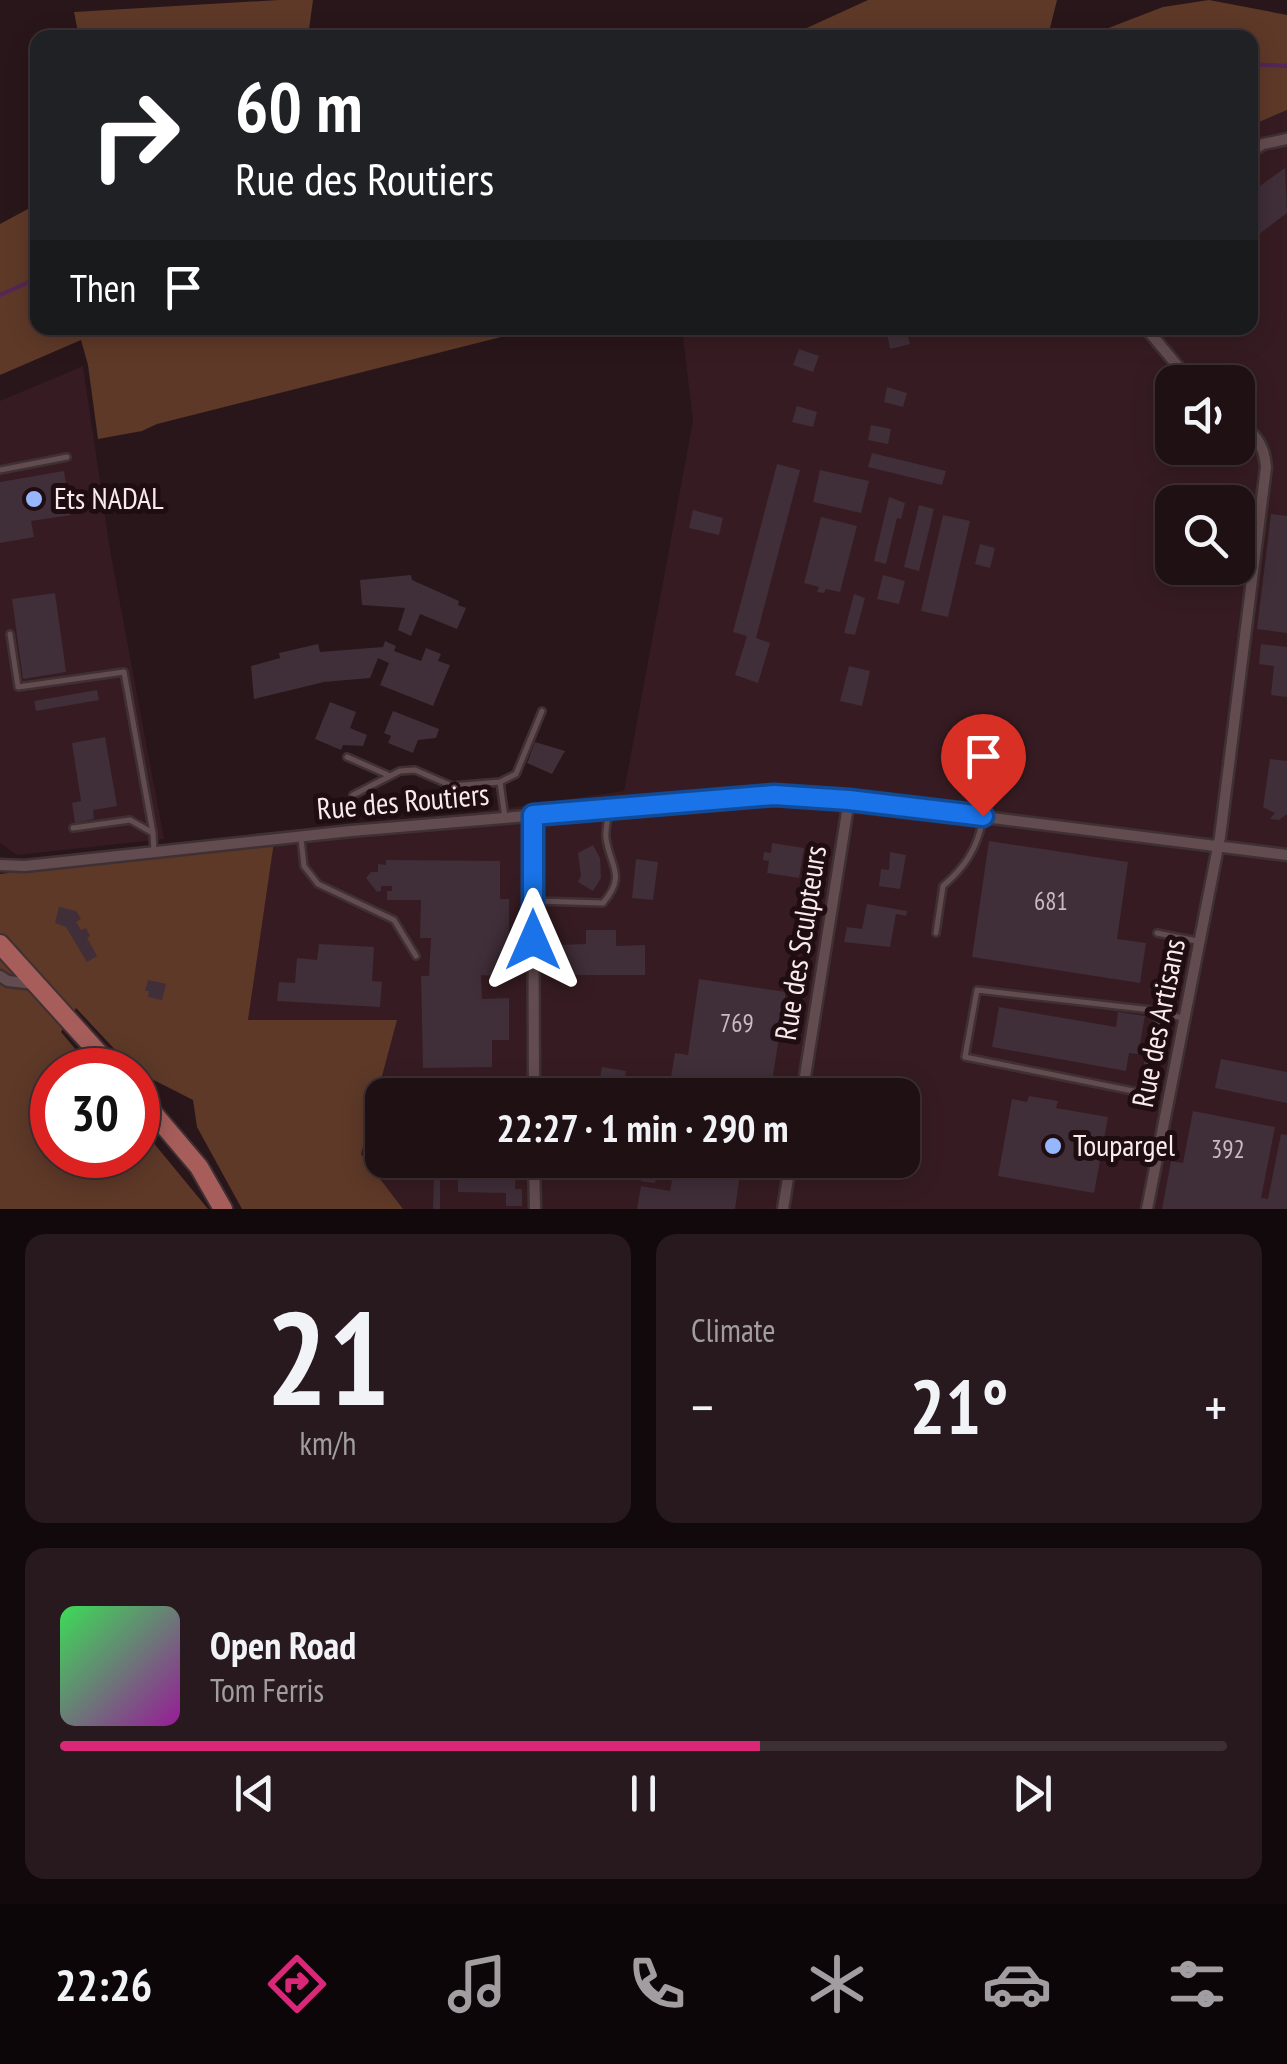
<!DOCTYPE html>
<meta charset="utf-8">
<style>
:root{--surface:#1f1014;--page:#27191d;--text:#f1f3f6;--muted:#a19da0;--line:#3c3034;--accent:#db2777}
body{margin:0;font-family:"PT Sans Narrow",sans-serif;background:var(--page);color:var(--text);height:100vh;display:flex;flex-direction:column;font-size:38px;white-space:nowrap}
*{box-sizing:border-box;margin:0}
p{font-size:32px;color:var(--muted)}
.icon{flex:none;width:55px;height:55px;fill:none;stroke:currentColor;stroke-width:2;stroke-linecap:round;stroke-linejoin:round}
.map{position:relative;height:1209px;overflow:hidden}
.sheet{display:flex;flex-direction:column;gap:25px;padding:25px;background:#11090b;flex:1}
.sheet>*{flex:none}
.banner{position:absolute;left:30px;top:30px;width:1228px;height:305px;border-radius:20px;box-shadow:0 5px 25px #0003,0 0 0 2px var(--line);background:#202124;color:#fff;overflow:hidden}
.controls{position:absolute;left:1155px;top:365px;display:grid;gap:20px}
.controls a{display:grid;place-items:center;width:100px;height:100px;border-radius:20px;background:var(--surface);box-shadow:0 5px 25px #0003,0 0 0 2px var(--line);font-size:50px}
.speed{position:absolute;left:30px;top:1048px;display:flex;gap:20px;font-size:50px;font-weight:700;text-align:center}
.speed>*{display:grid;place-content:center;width:130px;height:130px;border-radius:50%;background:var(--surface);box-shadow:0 5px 25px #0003,0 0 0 2px var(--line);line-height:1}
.speed .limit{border:15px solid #d22;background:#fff;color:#111}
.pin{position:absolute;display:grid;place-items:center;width:85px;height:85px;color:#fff;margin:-102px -42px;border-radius:50% 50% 50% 0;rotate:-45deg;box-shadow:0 0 10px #0007}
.pin .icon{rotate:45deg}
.me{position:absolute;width:110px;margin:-55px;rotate:0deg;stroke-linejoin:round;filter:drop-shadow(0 0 8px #0008)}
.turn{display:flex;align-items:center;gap:35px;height:210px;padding:0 40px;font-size:45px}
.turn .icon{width:130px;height:130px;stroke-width:2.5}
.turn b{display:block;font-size:70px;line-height:85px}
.then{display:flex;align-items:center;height:95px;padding:0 40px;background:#0003;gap:20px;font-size:38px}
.big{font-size:75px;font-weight:700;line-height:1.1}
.sheet .tile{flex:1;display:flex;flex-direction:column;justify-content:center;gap:15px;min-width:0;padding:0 35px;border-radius:20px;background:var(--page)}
.sheet .dial{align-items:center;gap:0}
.dial b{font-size:130px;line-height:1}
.song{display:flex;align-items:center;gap:30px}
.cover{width:120px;height:120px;border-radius:15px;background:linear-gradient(135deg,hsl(130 70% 55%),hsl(300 70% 35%))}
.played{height:10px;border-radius:5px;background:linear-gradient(90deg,var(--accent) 60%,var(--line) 60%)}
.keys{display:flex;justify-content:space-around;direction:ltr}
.heat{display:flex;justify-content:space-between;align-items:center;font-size:55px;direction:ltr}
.sheet .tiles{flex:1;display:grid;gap:25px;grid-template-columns:1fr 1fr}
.tile:last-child{grid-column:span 2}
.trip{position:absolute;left:365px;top:1078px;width:555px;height:100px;border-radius:20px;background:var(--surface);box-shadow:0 5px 25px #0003,0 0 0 2px var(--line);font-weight:700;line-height:100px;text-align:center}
.tab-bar{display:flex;height:160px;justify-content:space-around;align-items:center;background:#0c0608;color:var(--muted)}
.tab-bar .icon{width:70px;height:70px}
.tab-bar .active{color:var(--accent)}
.tab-bar b{font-size:45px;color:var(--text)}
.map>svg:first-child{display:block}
.built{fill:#361c22;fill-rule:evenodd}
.green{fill:#5e3928}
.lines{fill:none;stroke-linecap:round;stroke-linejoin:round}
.stream{stroke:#532756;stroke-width:4}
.building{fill:#402e38}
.service-casing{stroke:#3f3133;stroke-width:10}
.minor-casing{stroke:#3f3133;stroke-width:15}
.primary-casing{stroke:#3f3133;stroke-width:22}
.service{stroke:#634c50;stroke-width:5}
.minor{stroke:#634c50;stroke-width:10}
.primary{stroke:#a75e5b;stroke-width:18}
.route-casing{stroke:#114b97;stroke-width:25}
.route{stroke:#1a73e8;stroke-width:18}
.poi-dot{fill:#96b6fd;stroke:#1f0d11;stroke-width:4}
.labels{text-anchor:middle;stroke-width:10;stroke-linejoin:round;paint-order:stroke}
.number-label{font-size:25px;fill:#cbbbc0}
.poi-label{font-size:30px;fill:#f9eaed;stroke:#1f0d11;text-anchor:start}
.street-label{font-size:30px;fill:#f9eaed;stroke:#1f0d11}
</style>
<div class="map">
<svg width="1287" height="1209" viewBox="0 0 1287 1209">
<rect width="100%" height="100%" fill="#29161a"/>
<path class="built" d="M1287 110V1209H403L248 1020 274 842 624 791 693 421 682 328H1250V126ZM1172 382H1238V448H1172ZM1172 502H1238V568H1172ZM382 1095H902V1160H382Z
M83 366 110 550 164 839 17 855 0 843V401Z"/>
<path class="green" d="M279 0H313L308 37H79L74 12Z
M868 0H1057L1048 36 1098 32 1163 7 1209 0 1287 15V110L1250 126V38L787 37Z
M37 204 38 328H537L157 424 142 431 98 439 88 365 81 340 0 375V224Z
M274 842 248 1020H397L361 1154 403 1209H242L197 1127 193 1100 134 1070 76 1008 61 1032 93 1070H52V1155H138V1124L208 1209H0V874Z"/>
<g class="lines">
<path class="stream" d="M1250 64 1287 66
M0 295 38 278"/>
</g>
<path class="building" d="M1285 168 1287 213 1250 241V193Z
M906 328 910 344 890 349 887 333Z
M799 349 819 356 813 372 793 365Z
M887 387 907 393 903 407 884 402Z
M797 406 817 412 813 427 792 422Z
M871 425 891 429 888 444 868 440Z
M872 453 946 471 942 485 868 467Z
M777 464 800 470 756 638 770 643 758 683 735 675 747 636 733 632Z
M820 470 869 481 861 513 813 502Z
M64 471 71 515 31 521 34 537 0 543V482Z
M889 497 905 503 901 519 897 518 886 564 874 561Z
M919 505 934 509 919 571 904 567Z
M693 510 723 518 719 535 689 528Z
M1271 514 1287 516V633L1257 629Z
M943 515 970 521 948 617 921 611Z
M821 517 857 526 840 592 826 589 824 593 817 592 819 587 804 583Z
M980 544 995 548 990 568 975 564Z
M411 575 412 580 459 601 458 605 466 608 457 629 420 614 411 636 398 630 405 608 362 605 360 580Z
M883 575 905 581 899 604 877 599Z
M55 593 66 672 23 679 12 599Z
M854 594 865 598 855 635 844 633Z
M385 641 396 646 394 651 421 661 426 648 441 654 438 661 450 665 433 706 380 685 389 663 378 658 370 678 324 682 254 699 251 666 280 658 279 653 318 644 320 652 383 647Z
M1261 644 1287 647V697L1271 695 1274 666 1259 664Z
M849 666 870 671 862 706 840 701Z
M97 690 99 700 36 711 34 701Z
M330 702 356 712 350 728 367 735 363 746 343 745 341 750 315 739Z
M393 711 439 729 436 738 418 740 413 753 388 743 391 736 384 733Z
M105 737 117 806 93 810 94 819 75 823 72 803 81 801 72 743Z
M535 742 565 751 552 774 527 763Z
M1270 759 1287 761V814L1279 820 1270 819 1275 813 1263 807Z
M989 841 1128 862 1117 939 1146 943 1140 983 972 957Z
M772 843 804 848 799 878 767 873 769 861 763 860 764 852 771 853Z
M593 845 600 858 601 878 593 891 578 882 581 876 578 853Z
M890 852 906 855 900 889 879 886 881 869 889 870Z
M636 859 658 862 653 900 632 898Z
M386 860 500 861V899H509V977L481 975 482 999 509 998V1040H492V1067L423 1068 421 976H429L431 938H420L421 900H387V891H392V886H381V891L377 892 366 878 371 872H378V864L386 865Z
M867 904 907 911 906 916 896 914 890 947 844 942 847 927 862 929Z
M59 907 76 911 81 919 76 922 81 930 86 928 90 936 87 938 97 956 87 962 66 927 55 923Z
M586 930H616V946L645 945V975H559V945L586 944Z
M319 944 374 947 372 981 382 982 380 1007 277 1001 279 982 295 983 297 958 317 960Z
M699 979 786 992 770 1095H668L675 1053 688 1055Z
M148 980 166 984 162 1000 148 997 149 991H145Z
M999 1007 1116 1027 1118 1012 1145 1016 1138 1054 1129 1053 1126 1071 992 1047Z
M1221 1059 1287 1072V1103L1215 1088Z
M602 1067 626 1071 622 1095H597Z
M516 1080V1095H492V1081Z
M1029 1096 1058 1101 1056 1108 1108 1117 1094 1193 998 1176 1012 1099 1027 1102Z
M1193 1111 1275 1127 1261 1198 1268 1199 1281 1134 1287 1135V1209H1162L1171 1161 1183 1163Z
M405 1160 440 1162V1209H433L434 1175 405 1178Z
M458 1160H516L515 1189H522V1206H506V1193L458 1192Z
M690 1160H742L735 1209H637L641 1186 670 1191 673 1175 687 1178Z
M644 1164 658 1166 655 1183 641 1181Z"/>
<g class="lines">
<g class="service-casing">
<path id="service" d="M0 470 67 457
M10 634 18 687 124 672 153 833
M347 757 388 775
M500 782 516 774 542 711
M353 795 400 771 415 770 452 786 500 782 505 818
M73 828 130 820 153 833 154 851
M301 839 304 866 318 884 394 920 416 956
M536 901 603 903C627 875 610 867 606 838 605 830 608 819 609 811
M936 933 943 886C965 867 977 849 983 819
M1157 933 1197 941
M1160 1012 1143 1093 965 1057 977 990 1152 1010 1182 1018
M457 1084 458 1095"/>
</g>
<g class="minor-casing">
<path id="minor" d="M1250 152 1263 144 1287 139
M1146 328 1191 382
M533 815 534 1095
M0 865 25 866 351 831 774 795 849 800 1287 855
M0 976 8 981 34 984
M802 1095 849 800
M534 1160 535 1209
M783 1209 791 1160
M1147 1209 1220 837 1266 467C1264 444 1256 435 1238 421"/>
</g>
<g class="primary-casing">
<path id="primary" d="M0 944 114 1070
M138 1095 199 1167 223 1209"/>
</g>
<use href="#service" class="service"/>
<use href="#minor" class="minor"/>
<use href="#primary" class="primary"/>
</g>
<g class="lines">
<g class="route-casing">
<path id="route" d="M533 940V815L774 795 849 800 983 816"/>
</g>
<use href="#route" class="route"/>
</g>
<g class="poi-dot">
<circle cx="34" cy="499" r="10"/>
<circle cx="1053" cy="1146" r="10"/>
</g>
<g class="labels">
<g class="number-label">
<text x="1051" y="910">681</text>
<text x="737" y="1032">769</text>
<text x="1228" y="1158">392</text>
</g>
<g class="poi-label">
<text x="54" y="509">Ets NADAL</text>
<text x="1073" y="1156">Toupargel</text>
</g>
<g class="street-label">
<text transform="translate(403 802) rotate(-5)" y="10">Rue des Routiers</text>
<text transform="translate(801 943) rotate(-81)" y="10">Rue des Sculpteurs</text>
<text transform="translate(1159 1023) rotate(-79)" y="10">Rue des Artisans</text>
</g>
</g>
</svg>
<div class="controls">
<a><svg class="icon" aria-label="sound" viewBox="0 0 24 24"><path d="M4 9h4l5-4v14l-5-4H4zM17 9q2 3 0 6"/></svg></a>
<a><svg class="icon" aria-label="search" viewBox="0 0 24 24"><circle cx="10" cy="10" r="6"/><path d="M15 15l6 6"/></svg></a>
</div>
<div class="speed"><div class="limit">30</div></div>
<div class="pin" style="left:983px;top:816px;background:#d93025"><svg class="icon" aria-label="arrive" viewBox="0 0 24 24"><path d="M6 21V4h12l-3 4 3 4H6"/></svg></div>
<svg class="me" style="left:533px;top:940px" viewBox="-20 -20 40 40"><path d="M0-17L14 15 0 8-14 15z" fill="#1a73e8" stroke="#fff" stroke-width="4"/></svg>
<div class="trip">22:27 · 1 min · 290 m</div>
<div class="banner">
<div class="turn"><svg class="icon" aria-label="right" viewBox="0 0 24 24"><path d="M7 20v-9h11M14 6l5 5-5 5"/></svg><div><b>60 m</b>Rue des Routiers</div></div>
<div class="then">Then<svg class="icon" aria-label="arrive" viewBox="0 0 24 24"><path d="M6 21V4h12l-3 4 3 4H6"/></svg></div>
</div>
</div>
<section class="sheet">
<div class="tiles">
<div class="tile dial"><b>21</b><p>km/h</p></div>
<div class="tile"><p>Climate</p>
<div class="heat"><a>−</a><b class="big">21°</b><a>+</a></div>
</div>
<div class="tile">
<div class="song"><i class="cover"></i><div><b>Open Road</b><p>Tom Ferris</p></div></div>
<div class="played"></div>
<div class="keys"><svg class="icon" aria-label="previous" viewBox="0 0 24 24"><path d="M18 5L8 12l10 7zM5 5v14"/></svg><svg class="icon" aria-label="pause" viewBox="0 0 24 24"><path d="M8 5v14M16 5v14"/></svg><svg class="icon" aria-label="next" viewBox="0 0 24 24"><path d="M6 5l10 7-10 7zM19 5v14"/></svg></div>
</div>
</div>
</section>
<nav class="tab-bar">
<b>22:26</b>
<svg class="icon active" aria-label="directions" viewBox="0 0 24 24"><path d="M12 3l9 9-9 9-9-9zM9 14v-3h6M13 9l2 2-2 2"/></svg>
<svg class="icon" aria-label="music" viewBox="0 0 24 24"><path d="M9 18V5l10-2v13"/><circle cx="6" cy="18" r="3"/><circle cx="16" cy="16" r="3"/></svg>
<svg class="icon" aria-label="phone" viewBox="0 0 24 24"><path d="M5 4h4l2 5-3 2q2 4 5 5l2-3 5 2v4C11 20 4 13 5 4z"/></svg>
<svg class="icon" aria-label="climate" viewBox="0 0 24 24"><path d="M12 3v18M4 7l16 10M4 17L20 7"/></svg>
<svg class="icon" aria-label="car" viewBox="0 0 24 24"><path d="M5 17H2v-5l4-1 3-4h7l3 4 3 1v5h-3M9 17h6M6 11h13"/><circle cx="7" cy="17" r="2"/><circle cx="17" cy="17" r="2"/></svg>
<svg class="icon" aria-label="filters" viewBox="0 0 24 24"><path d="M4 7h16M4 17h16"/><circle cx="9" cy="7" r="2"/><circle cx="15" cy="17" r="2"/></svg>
</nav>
